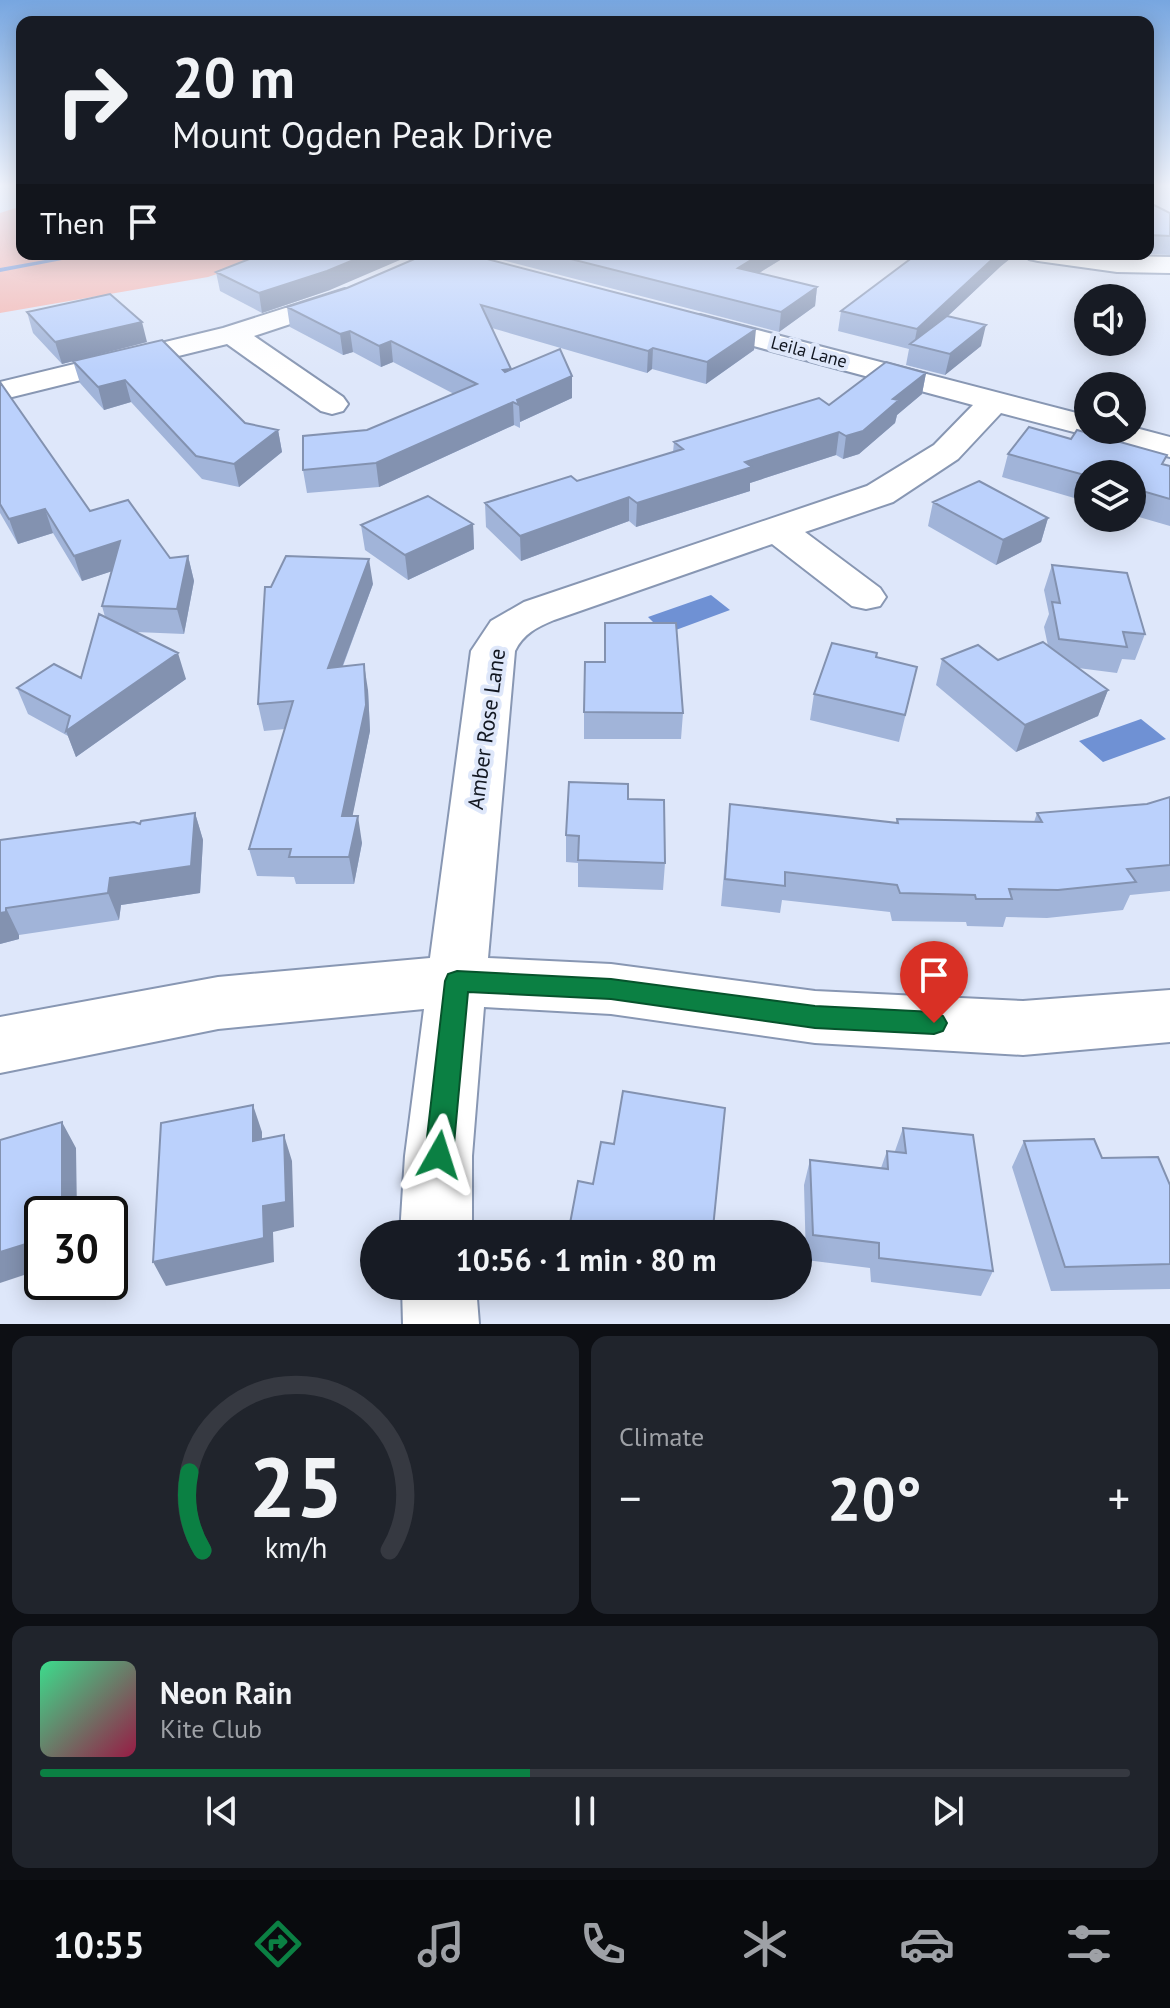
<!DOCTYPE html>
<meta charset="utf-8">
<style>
:root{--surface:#171b24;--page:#20242c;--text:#f1f3f6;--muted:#9ea1a6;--line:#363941;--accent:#0b8043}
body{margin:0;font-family:"PT Sans",sans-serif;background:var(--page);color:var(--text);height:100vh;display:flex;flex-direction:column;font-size:30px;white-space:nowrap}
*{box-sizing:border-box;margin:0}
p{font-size:26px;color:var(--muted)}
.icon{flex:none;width:44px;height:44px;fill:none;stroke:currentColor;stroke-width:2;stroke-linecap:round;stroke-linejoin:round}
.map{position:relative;height:1324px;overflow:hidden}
.details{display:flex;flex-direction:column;gap:12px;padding:12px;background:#0d0f14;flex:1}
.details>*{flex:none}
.top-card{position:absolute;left:16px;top:16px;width:1138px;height:244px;border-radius:16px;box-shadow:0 4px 20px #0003;background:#171b24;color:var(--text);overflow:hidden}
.buttons{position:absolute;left:1074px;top:284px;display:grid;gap:16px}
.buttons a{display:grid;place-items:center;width:72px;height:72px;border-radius:50%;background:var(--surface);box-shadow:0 4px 20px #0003;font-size:40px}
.speed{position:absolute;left:24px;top:1196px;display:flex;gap:16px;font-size:40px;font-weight:700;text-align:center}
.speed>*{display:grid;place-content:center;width:104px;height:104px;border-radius:50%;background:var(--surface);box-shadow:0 4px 20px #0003;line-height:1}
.speed .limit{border:4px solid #111;border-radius:12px;background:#fff;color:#111}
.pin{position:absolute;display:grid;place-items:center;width:68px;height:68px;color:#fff;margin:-82px -34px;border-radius:50% 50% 50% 0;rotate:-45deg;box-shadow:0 0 8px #0007}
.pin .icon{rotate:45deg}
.me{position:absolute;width:88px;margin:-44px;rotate:6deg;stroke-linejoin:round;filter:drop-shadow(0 0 6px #0008)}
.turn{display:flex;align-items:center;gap:28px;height:168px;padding:0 24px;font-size:36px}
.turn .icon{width:104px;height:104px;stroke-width:2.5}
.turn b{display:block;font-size:56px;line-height:68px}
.then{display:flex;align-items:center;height:76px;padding:0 24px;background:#0003;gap:16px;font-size:30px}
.big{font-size:60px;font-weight:700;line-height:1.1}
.details .tile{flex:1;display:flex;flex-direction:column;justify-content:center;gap:12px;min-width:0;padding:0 28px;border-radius:16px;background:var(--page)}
.details .dial{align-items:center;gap:0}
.dial svg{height:208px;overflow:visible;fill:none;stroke:var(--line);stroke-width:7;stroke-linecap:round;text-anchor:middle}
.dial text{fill:var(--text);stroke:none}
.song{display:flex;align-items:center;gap:24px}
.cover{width:96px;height:96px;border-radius:12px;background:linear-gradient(135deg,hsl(150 70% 55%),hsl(340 70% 35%))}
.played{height:8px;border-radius:4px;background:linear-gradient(90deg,var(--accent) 45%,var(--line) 45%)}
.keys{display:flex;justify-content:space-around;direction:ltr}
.heat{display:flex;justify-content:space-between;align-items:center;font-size:44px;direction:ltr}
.details .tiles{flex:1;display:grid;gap:12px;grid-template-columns:1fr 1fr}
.tile:last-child{grid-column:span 2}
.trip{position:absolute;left:360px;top:1220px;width:452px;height:80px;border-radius:40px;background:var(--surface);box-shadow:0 4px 20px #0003;font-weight:700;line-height:80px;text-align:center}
.menu{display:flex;height:128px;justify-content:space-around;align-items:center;background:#090b0e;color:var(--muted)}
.menu .icon{width:56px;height:56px}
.menu .active{color:var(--accent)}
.menu b{font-size:36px;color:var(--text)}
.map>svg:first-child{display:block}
.green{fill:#f5b5b0}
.water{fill:#6f91d4}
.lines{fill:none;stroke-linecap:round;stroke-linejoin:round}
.stream{fill:#6f91d4;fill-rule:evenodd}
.minor-casing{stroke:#8897b3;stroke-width:4}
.minor{fill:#fff;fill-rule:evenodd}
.wall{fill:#a1b4d9}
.shaded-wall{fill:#8392b0}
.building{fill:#bbd1fc;stroke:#8392b0;stroke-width:2}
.route{fill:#0b8043;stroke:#07532c;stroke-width:2}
.labels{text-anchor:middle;stroke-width:8;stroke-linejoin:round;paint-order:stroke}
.far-street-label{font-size:18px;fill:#121721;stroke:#dee7fa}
.street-label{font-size:22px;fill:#121721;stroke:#dee7fa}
</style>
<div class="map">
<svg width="1170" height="1324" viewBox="0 0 1170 1324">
<rect width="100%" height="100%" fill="#dee7fa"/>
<path class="green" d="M22 206V254H276L208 277 0 313V213Z"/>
<path class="water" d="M711 595 730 610 665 634 648 617Z
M1141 719 1166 739 1103 762 1079 741Z"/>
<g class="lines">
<path class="stream" d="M79 254H93L0 272V268Z"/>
<g class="minor-casing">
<path id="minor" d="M1026 254 1170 257V273L1117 272 1038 261 1029 259Z
M345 289 354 291 358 297 354 303 254 336 343 397 348 404 343 411 332 414 321 411 227 344 0 400V382L223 328Z
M700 315 1088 416V430H1132V427L1170 437V457L1001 413 958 459 893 502 805 532 880 588 886 597 880 606 866 609 852 606 772 544 554 620C537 627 523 634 515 651L488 958 611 964 815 991 1023 1001 1170 990V1042L1023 1055 815 1043 611 1014 484 1007 472 1156V1234H400L405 1156 424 1009 218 1029 0 1073V1017L218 977 430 958 471 651 491 621 524 602 867 486 934 445 973 405 690 329 686 323 690 317Z
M402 1286H476L479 1324H403Z"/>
</g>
<use href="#minor" class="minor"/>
</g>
<path class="wall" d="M1148 202 1170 213V255L1148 254Z
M426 254 754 350 706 384 652 369 647 373 492 328 511 370 572 398 520 422V428L514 425 379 487 307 493 303 470 367 430 454 394 393 362 381 367 353 352 343 355 290 327 287 307 347 288Z
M479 254H790L759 273 817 287 815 306 779 332Z
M880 254H1016L1001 266 948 316 981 346 945 375 906 365 909 349 838 331 841 311 909 260Z
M216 272 330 290 262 313 220 291Z
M27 312 147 342 62 364 33 333Z
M73 361 245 423 278 430 282 452 239 487 202 479 131 402 104 410 80 383Z
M926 373 922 394 897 415 895 423 859 454 843 459 836 455 750 483V491L636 527 629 521 521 561 486 527 485 503 577 481 673 452 674 442 829 405Z
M0 382 90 511 170 558 188 556 194 581 184 634 136 632 186 679 76 757 68 736 28 714 17 688 81 678 105 617 102 606 112 571 82 581 53 533 18 544 0 513Z
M1071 439 1170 466V526L1132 515V474H1088V502L1002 477 1008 454Z
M933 502 1048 518 1041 542 996 565 928 526Z
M473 524 474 549 408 580 365 550 361 525Z
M1052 565 1145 634 1135 660 1122 659 1117 673 1078 668 1108 690 1098 716 1016 752 936 685 942 659 998 660 1048 646 1044 627 1049 614 1044 590Z
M373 584 343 666 368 690 370 731 352 816 362 843 354 884H296L294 877 257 876 249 849 285 729 264 731 258 704Z
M876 658 917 667 899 742 810 720 814 694Z
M584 712 683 713 681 739H584Z
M1170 797V891L1130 895 1123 910 1047 918 1006 917 1003 927 967 926 966 922 892 921 890 912 782 900 780 913 721 906 730 804 896 823 897 819 1034 822 1037 813 1147 804Z
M628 799 665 863 663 890 578 887V863L566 862V835Z
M195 813 203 840 200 893 121 905 119 920 19 935V939L0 944V840L140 824Z
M903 1128 993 1271 981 1296 871 1282 870 1268 806 1260 804 1185 810 1160 881 1168 887 1151H895Z
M1024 1141 1102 1158 1170 1185V1289L1051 1291 1012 1167Z
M578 1181 713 1228 712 1234H568Z
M581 1286H640L638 1298Z
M666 1286H683V1289Z"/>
<path class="shaded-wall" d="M368 254H414L330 290 262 313 259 293Z
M761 254H790L736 287 738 268Z
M998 254H1016L1001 266 917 345H914L917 329Z
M817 287 815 306 779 332 781 312Z
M142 322 147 342 62 364 55 342Z
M986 325 981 346 945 375 950 354Z
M756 329 754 350 706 384 707 362Z
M350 331 353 352 343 355 340 334Z
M391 341 393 362 381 367 379 346Z
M653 348 652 369 647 373 648 351Z
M926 373 922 394 897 415 895 423 859 454 843 459 846 436Z
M572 376V398L520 422 519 405 517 400Z
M125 380 131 402 104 410 98 387Z
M513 402 514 425 379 487 376 463Z
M278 430 282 452 239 487 234 464Z
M839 432 836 455 750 483V491L636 527 637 503 745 462Z
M629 497V521L521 561 520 536Z
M45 509 53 533 18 544 9 519Z
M1048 518 1041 542 996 565 1003 540Z
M473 524 474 549 408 580 405 555Z
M120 541 128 566 82 581 74 556Z
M188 556 194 581 184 634 177 609Z
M369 559 373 584 332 694 328 668Z
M178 653 186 679 76 757 66 731Z
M364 664 368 690 370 731 347 843 342 816Z
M1108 690 1098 716 1016 752 1025 725Z
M195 813 203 840 200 893 121 905 119 920 108 893 110 878Z
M358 816 362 843 354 884 349 857Z
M6 908 19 935V939L0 944V913Z
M253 1105 262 1132V1167L253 1141Z
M62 1122 76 1148 77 1214H62Z
M284 1135 292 1161 294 1227 273 1232 274 1262 166 1286 153 1262 263 1206Z
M42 1239V1269L0 1283V1252Z"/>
<path class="building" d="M1148 202 1170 213V236L1148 235Z
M262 254H368L327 271 259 293 216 272Z
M426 254H468L756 329 707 362 653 348 648 351 481 305 511 369 503 370 505 372 560 349 572 376 517 400 519 405 513 402 376 463 303 470V436L367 430 477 384 391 341 379 346 350 331 340 334 287 307 347 288Z
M551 254H761L738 268 817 287 781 312Z
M917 254H998L917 329 841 311Z
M110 294 142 322 55 342 27 312Z
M947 316 986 325 950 354 910 344Z
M162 340 245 423 278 430 234 464 196 456 125 380 98 387 73 361Z
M886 362 926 373 893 399 899 400 863 431 846 436 839 432 745 462 752 467 637 503 629 497 520 536 485 503 571 476 577 481 683 449 674 442 819 398 829 405Z
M0 382 90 511 128 500 170 558 188 556 177 609 102 606 120 541 74 556 45 509 9 519 0 504Z
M1029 427 1071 439 1077 430 1167 455 1162 464 1170 466V499L1132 488V474H1088V476L1008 454Z
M979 481 1048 518 1003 540 933 502Z
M428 496 473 524 405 555 361 525Z
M286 556 369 559 328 668 364 664 366 705 342 816H358L349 857H289L291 849H249L293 701 258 704 265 587H271Z
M1052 565 1127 573 1145 634 1123 632 1127 647 1059 639 1052 602 1060 603Z
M99 614 178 653 66 731 70 716 17 688 54 664 81 678Z
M605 623H676L683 713 584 712 585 662H605Z
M1043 642 1108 690 1025 725 942 659 978 645 998 660Z
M832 643 877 653 876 657 917 667 905 715 814 694Z
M569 782 628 784V799L664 800 665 863 578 860 579 836 566 835Z
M1170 797V865L1127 869 1136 882 1058 890 1009 889 1012 899H976L975 895 900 893 897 885 785 872V886L725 879 730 804 898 823 897 819 1042 822 1037 813 1147 804Z
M195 813 191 866 110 878 108 893 6 908V912L0 913V840L134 822 140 824 141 821Z
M623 1091 725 1108 713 1228 691 1225 690 1234H568L578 1181 593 1184 601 1142 614 1144Z
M253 1105V1141L284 1135 286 1202 263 1206 264 1238 153 1262 161 1123Z
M62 1122V1214H42V1239L0 1252V1140Z
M903 1128 973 1135 993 1271 879 1258V1243L813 1235 810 1160 888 1169 887 1151 906 1153Z
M1094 1139 1102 1158 1158 1157 1170 1185V1264L1065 1267 1024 1141Z"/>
<linearGradient id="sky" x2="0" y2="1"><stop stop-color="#77a6e0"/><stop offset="0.5" stop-color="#f0f4fd"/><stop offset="1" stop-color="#f0f4fd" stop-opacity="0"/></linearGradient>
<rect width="1170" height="371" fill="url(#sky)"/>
<path class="route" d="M457 971 611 979 815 1006 934 1012 943 1016 947 1023 943 1031 934 1034 815 1028 611 999 468 992 453 1155 448 1164 439 1168 429 1164 425 1155 445 981 448 974Z"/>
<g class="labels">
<g class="far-street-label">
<text transform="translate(809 352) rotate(15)" y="6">Leila Lane</text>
</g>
<g class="street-label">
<text transform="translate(486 729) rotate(-82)" y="8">Amber Rose Lane</text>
</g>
</g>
</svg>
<div class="buttons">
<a><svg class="icon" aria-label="sound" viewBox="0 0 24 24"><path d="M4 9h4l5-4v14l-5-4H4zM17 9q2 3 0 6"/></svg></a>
<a><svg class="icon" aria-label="search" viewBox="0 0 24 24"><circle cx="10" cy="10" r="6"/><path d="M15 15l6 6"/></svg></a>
<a><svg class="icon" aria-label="layers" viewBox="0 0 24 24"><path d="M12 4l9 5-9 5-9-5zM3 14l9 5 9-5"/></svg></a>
</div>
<div class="speed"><div class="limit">30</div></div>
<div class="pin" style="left:934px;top:1023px;background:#d93025"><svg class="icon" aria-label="arrive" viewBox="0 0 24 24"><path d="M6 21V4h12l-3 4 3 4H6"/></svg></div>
<svg class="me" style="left:439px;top:1155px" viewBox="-20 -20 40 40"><path d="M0-17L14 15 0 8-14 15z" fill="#0b8043" stroke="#fff" stroke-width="4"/></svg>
<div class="trip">10:56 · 1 min · 80 m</div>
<div class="top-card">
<div class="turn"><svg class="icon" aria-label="right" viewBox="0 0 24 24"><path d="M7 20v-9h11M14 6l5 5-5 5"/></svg><div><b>20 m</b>Mount Ogden Peak Drive</div></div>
<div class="then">Then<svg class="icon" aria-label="arrive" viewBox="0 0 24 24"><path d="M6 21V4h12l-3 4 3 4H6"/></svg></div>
</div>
</div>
<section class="details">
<div class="tiles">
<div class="tile dial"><svg viewBox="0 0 100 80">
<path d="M14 69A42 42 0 1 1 86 69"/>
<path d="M14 69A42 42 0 0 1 9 39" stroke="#0b8043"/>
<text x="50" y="56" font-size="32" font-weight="700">25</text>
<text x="50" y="72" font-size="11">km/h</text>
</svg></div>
<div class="tile"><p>Climate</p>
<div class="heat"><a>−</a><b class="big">20°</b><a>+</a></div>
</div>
<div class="tile">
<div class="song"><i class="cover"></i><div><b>Neon Rain</b><p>Kite Club</p></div></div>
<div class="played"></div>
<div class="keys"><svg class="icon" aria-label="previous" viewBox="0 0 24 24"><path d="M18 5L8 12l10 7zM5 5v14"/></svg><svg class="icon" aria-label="pause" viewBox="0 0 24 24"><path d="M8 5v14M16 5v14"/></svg><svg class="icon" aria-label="next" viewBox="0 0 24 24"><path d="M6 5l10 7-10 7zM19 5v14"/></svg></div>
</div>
</div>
</section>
<nav class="menu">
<b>10:55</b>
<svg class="icon active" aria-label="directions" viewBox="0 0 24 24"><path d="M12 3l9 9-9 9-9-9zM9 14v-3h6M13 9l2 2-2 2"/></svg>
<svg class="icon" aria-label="music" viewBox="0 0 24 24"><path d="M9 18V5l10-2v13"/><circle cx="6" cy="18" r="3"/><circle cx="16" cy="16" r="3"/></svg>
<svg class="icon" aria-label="phone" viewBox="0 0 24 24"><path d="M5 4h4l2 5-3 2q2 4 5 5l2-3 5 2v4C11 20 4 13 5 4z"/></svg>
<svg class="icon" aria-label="climate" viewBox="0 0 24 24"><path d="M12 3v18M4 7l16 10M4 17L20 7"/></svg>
<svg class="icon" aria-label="car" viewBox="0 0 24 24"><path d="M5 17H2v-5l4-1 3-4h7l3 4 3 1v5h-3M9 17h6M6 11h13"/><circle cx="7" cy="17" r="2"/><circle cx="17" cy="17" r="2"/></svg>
<svg class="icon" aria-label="filters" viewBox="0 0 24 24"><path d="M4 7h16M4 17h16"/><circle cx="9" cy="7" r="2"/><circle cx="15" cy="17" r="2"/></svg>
</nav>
